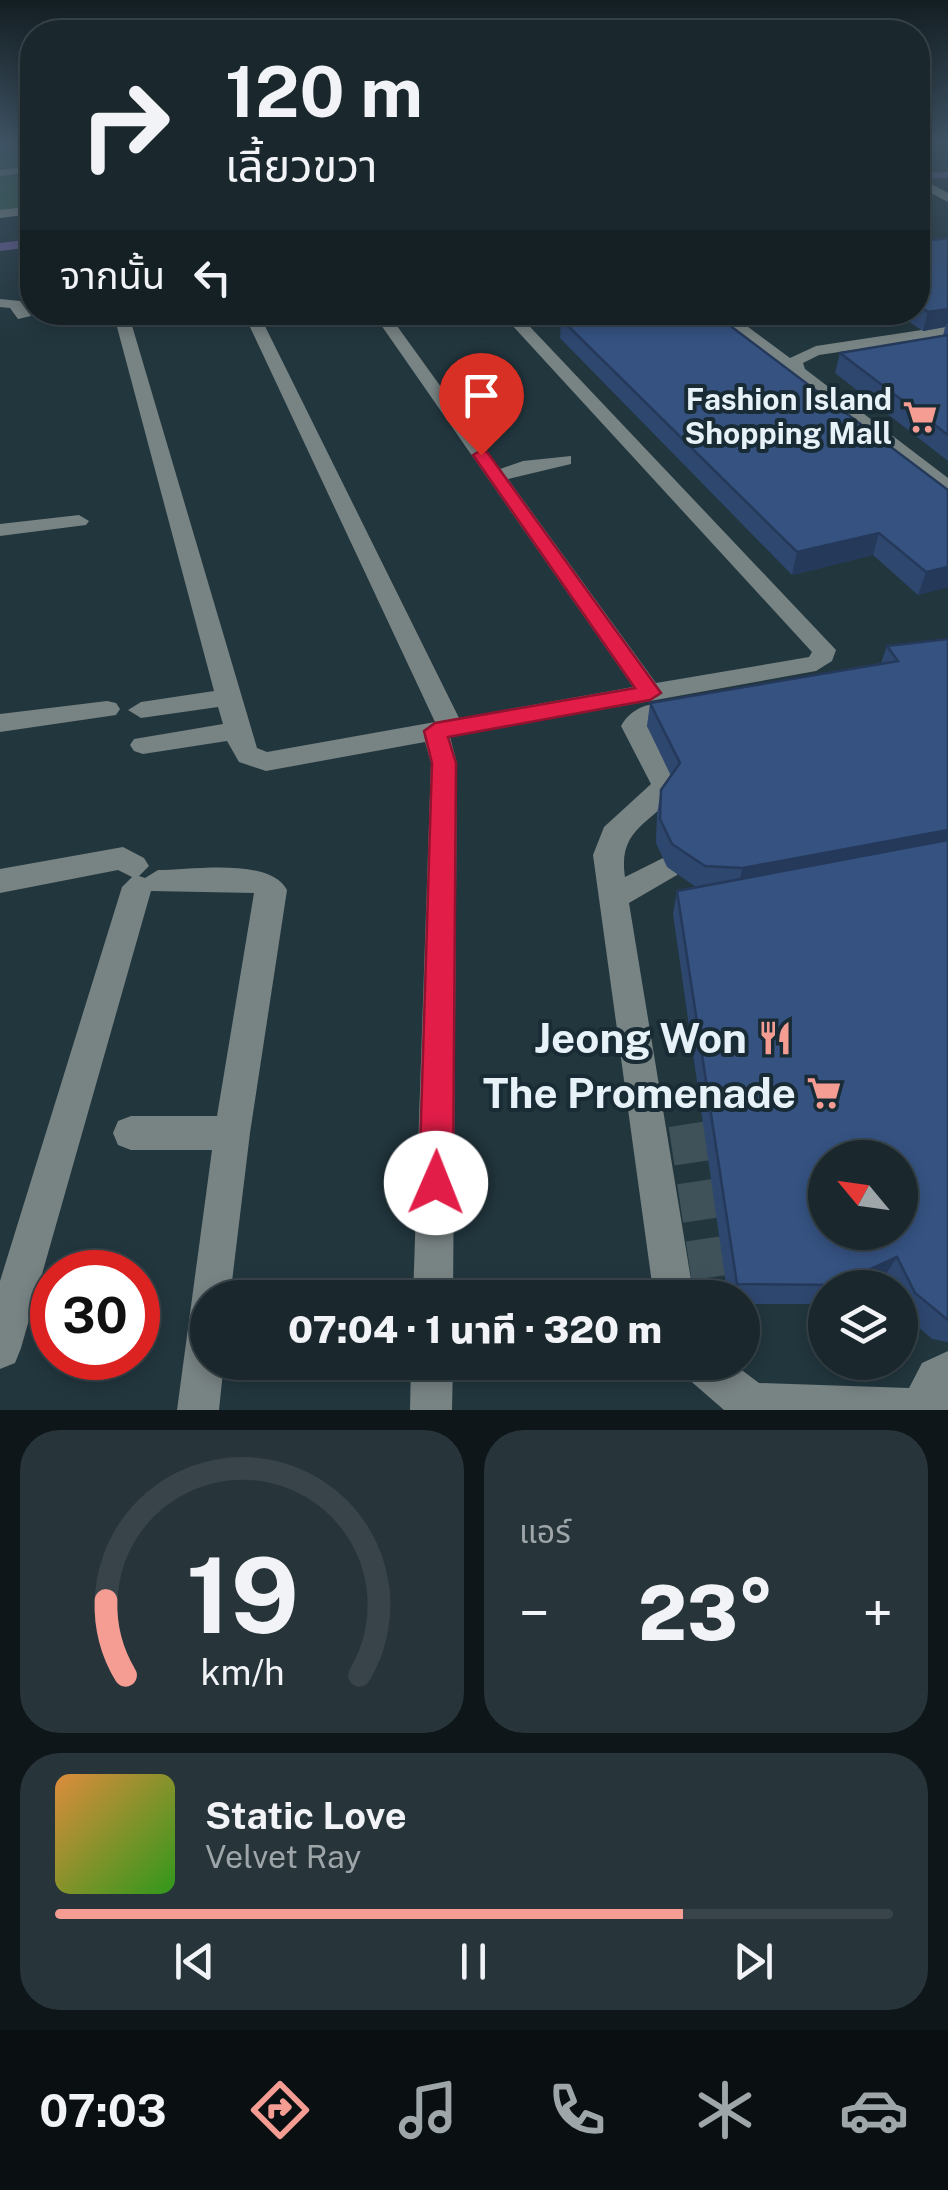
<!DOCTYPE html>
<html lang="th">
<meta charset="utf-8">
<style>
:root{--surface:#1a282e;--page:#27343a;--text:#f1f3f6;--muted:#9fa6aa;--line:#38444a;--accent:#f59c93}
body{margin:0;font-family:"Public Sans","Noto Sans Thai",sans-serif;background:var(--page);color:var(--text);height:100vh;display:flex;flex-direction:column;font-size:38px;white-space:nowrap}
*{box-sizing:border-box;margin:0}
p{font-size:32px;color:var(--muted)}
.icon{flex:none;width:55px;height:55px;fill:none;stroke:currentColor;stroke-width:2;stroke-linecap:round;stroke-linejoin:round}
.map{position:relative;height:1410px;overflow:hidden}
.details{display:flex;flex-direction:column;gap:20px;padding:20px;background:#0e1619;flex:1}
.details>*{flex:none}
.top-card{position:absolute;left:20px;top:20px;width:910px;height:305px;border-radius:40px;box-shadow:0 5px 15px #0003,0 0 0 2px var(--line);background:#1a282e;color:var(--text);overflow:hidden}
.needle{width:65px;rotate:299deg}
.controls{position:absolute;left:808px;top:1140px;display:grid;gap:20px}
.controls a{display:grid;place-items:center;width:110px;height:110px;border-radius:50%;background:var(--surface);box-shadow:0 5px 15px #0003,0 0 0 2px var(--line);font-size:50px}
.speed{position:absolute;left:30px;top:1250px;display:flex;gap:20px;font-size:50px;font-weight:700;text-align:center}
.speed>*{display:grid;place-content:center;width:130px;height:130px;border-radius:50%;background:var(--surface);box-shadow:0 5px 15px #0003,0 0 0 2px var(--line);line-height:1}
.speed .limit{border:15px solid #d22;background:#fff;color:#111}
.pin{position:absolute;display:grid;place-items:center;width:85px;height:85px;color:#fff;margin:-102px -42px;border-radius:50% 50% 50% 0;rotate:-45deg;box-shadow:0 0 10px #0007}
.pin .icon{rotate:45deg}
.me{position:absolute;width:110px;margin:-55px;rotate:1deg;stroke-linejoin:round;filter:drop-shadow(0 0 8px #0008)}
.turn{display:flex;align-items:center;gap:35px;height:210px;padding:0 40px;font-size:45px}
.turn .icon{width:130px;height:130px;stroke-width:2.5}
.turn b{display:block;font-size:70px;line-height:85px}
.then{display:flex;align-items:center;height:95px;padding:0 40px;background:#0003;gap:20px;font-size:38px}
.big{font-size:75px;font-weight:800;line-height:1.1}
.details .tile{flex:1;display:flex;flex-direction:column;justify-content:center;gap:15px;min-width:0;padding:0 35px;border-radius:40px;background:var(--page)}
.details .dial{align-items:center;gap:0}
.dial svg{height:260px;overflow:visible;fill:none;stroke:var(--line);stroke-width:7;stroke-linecap:round;text-anchor:middle}
.dial text{fill:var(--text);stroke:none}
.song{display:flex;align-items:center;gap:30px}
.cover{width:120px;height:120px;border-radius:15px;background:linear-gradient(135deg,hsl(30 70% 55%),hsl(110 70% 35%))}
.played{height:10px;border-radius:5px;background:linear-gradient(90deg,var(--accent) 75%,var(--line) 75%)}
.keys{display:flex;justify-content:space-around;direction:ltr}
.heat{display:flex;justify-content:space-between;align-items:center;font-size:55px;direction:ltr}
.details .tiles{flex:1;display:grid;gap:20px;grid-template-columns:1fr 1fr}
.tile:last-child{grid-column:span 2}
.trip{position:absolute;left:190px;top:1280px;width:570px;height:100px;border-radius:50px;background:var(--surface);box-shadow:0 5px 15px #0003,0 0 0 2px var(--line);font-weight:800;line-height:100px;text-align:center}
.tab-bar{display:flex;height:160px;justify-content:space-around;align-items:center;background:#0a1012;color:var(--muted)}
.tab-bar .icon{width:70px;height:70px}
.tab-bar .current{color:var(--accent)}
.tab-bar b{font-size:45px;color:var(--text)}
.map>svg:first-child{display:block}
.green{fill:#345d4b}
.lines{fill:none;stroke-linecap:round;stroke-linejoin:round}
.canal{fill:#61578d;fill-rule:evenodd}
.minor-tunnel{stroke:#3f525a;stroke-width:39;stroke-dasharray:39 19;stroke-linecap:butt}
.path{stroke:#7b8c93;stroke-width:2.5;stroke-dasharray:4 2.5;stroke-linecap:butt}
.minor{fill:#788383;fill-rule:evenodd}
.wall{fill:#2e476f}
.shaded-wall{fill:#25395a}
.building{fill:#355281;stroke:#25395a;stroke-width:2.5;fill-rule:evenodd}
.route{fill:#e11d48;stroke:#92132f;stroke-width:2.5}
.labels{text-anchor:middle;stroke-width:8;stroke-linejoin:round;paint-order:stroke}
.far-poi-label{font-size:30px;font-weight:bold;fill:#e6f2f8;stroke:#192b34;text-anchor:end}
.near-poi-label{font-size:42px;font-weight:bold;fill:#e6f2f8;stroke:#192b34;text-anchor:end}
</style>
<div class="map">
<svg width="948" height="1410" viewBox="0 0 948 1410">
<rect width="100%" height="100%" fill="#22363e"/>
<path class="green" d="M0 141H32V213L0 218Z"/>
<g class="lines">
<path class="canal" d="M948 172V178L918 179V173Z
M32 239V247L0 251V243Z"/>
<path class="minor-tunnel" d="M688 1124 714 1298"/>
<path class="path" d="M0 148 22 141"/>
<path class="minor" d="M918 141H925L920 144Z
M32 166V172L0 176V170Z
M918 177 948 193V202L918 186Z
M32 206V214L0 218V210Z
M0 299 20 301 31 316 18 319 10 308 0 307Z
M113 312H128L257 748 267 752 435 722 243 312H258L459 718 633 687 372 312H387L500 469 523 461 571 456V464L508 479 656 683 809 657 812 652 500 312H516L836 650 832 661 816 671 450 737 457 763 453 1298H413L431 763 425 742 266 771 239 762 227 741 143 754 134 751 130 745 134 739 223 724 218 707 141 718 128 710 141 702 214 691Z
M711 312H728L790 358 816 346 948 326V336L819 355 803 363 805 369 948 478V493Z
M79 515 89 521 86 525 0 536V524Z
M107 701 116 703 120 709 116 715 0 732V714Z
M682 701 691 703 695 709 691 715 655 720 647 726 677 777 679 787C656 824 617 825 625 877L667 856 677 859 682 867 677 875 629 903 694 1298H654L593 855 604 827 651 784 621 726C635 702 657 703 682 701Z
M123 847 144 858 149 866 139 876 145 878 158 870C191 870 270 857 287 890L250 1133 230 1298H208V1362H224L219 1410H177L212 1150H131L118 1145 113 1133 118 1121 131 1116H217L254 893 151 891 21 1348 15 1363 0 1369V1281L122 887 132 877 118 870 0 893V869Z
M948 1351V1410H724L686 1377 680 1362H731L759 1383 909 1388 922 1363Z
M411 1362H453L452 1410H410Z"/>
</g>
<path class="wall" d="M948 238V461L835 373 840 353 943 336 945 327 923 331 894 312H918V242Z
M846 312H887L885 321 864 324Z
M561 319 948 490V587L918 595 873 555 792 575 560 338Z
M948 639V1342L932 1339 901 1312 900 1288H889L884 1277 862 1288H825L824 1304H742V1298H728L673 914 677 891 696 887 667 867 656 843 657 814 661 790 671 776 647 726 650 703 881 663 887 646Z"/>
<path class="shaded-wall" d="M948 309V324L947 323 945 327 923 331 928 312Z
M867 312H887L885 321 864 324Z
M879 533 873 555 792 575 797 552Z
M948 567V587L918 595 926 572Z
M948 830V852L736 892 743 868Z
M897 1257 884 1277 862 1288H834L835 1285Z"/>
<path class="building" d="M948 238V309L928 312 918 305V242Z
M604 312H712L948 490V567L926 572 879 533 797 552 561 319Z
M948 335V435L840 353Z
M948 639V830L743 868 705 866 672 844 660 819 661 790 680 763 650 703 898 661 887 646Z
M948 840V1320L915 1293 897 1257 835 1285 737 1284 677 891ZM825 1158H900V1232H825Z"/>
<linearGradient id="sky" x2="0" y2="1"><stop stop-color="#131e22"/><stop offset="0.42" stop-color="#3e5263"/><stop offset="1" stop-color="#3e5263" stop-opacity="0"/></linearGradient>
<rect width="948" height="338" fill="url(#sky)"/>
<path class="route" d="M481 450 487 452 661 693 650 700 448 737 456 763 453 1183 448 1195 436 1200 424 1195 419 1183 432 763 424 731 435 723 635 688 473 455Z"/>
<defs>
<g id="supermarket-bare" transform="scale(2.7)"><path d="M-6-5.5h2.5l.6 2H6L4.5 2H-2.5L-4.4-4H-6ZM-1.5 3.2a1.3 1.3 0 1 0 .1 0ZM3 3.2a1.3 1.3 0 1 0 .1 0Z" fill="#f59c93" stroke="#192b34" stroke-width="2.5" paint-order="stroke"/></g>
<g id="restaurant-bare" transform="scale(2.7)"><path d="M-5-6h1v4h1v-4h1v4h1v-4h1v5L-1.5 .5V6h-2V.5L-5-1ZM5-6V6H3V1.5H1.5Q1.5-4 5-6Z" fill="#f59c93" stroke="#192b34" stroke-width="2.5" paint-order="stroke"/></g>
</defs>
<g fill-rule="evenodd">
<use href="#supermarket-bare" x="920" y="417"/>
<use href="#restaurant-bare" x="775" y="1038"/>
<use href="#supermarket-bare" x="824" y="1093"/>
</g>
<g class="labels">
<g class="far-poi-label">
<text x="892" y="410">Fashion Island<tspan x="892" dy="34">Shopping Mall</tspan></text>
</g>
<g class="near-poi-label">
<text x="747" y="1053">Jeong Won</text>
<text x="796" y="1108">The Promenade</text>
</g>
</g>
</svg>
<div class="controls">
<a><svg class="needle" viewBox="-14 -14 28 28"><path d="M0-13l5 13h-10z" fill="#e53935"/><path d="M0 13l5-13h-10z" fill="#9fa6aa"/></svg></a>
<a><svg class="icon" aria-label="layers" viewBox="0 0 24 24"><path d="M12 4l9 5-9 5-9-5zM3 14l9 5 9-5"/></svg></a>
</div>
<div class="speed"><div class="limit">30</div></div>
<div class="pin" style="left:481px;top:455px;background:#d93025"><svg class="icon" aria-label="arrive" viewBox="0 0 24 24"><path d="M6 21V4h12l-3 4 3 4H6"/></svg></div>
<svg class="me" style="left:436px;top:1183px" viewBox="-20 -20 40 40"><circle r="19" fill="#fff"/><path d="M0-13L10 11 0 6-10 11z" fill="#e11d48"/></svg>
<div class="trip">07:04 · 1 นาที · 320 m</div>
<div class="top-card">
<div class="turn"><svg class="icon" aria-label="right" viewBox="0 0 24 24"><path d="M7 20v-9h11M14 6l5 5-5 5"/></svg><div><b>120 m</b>เลี้ยวขวา</div></div>
<div class="then">จากนั้น<svg class="icon" aria-label="left" viewBox="0 0 24 24"><path d="M17 20v-9H6M10 6l-5 5 5 5"/></svg></div>
</div>
</div>
<section class="details">
<div class="tiles">
<div class="tile dial"><svg viewBox="0 0 100 80">
<path d="M14 69A42 42 0 1 1 86 69"/>
<path d="M14 69A42 42 0 0 1 8 46" stroke="#f59c93"/>
<text x="50" y="56" font-size="32" font-weight="700">19</text>
<text x="50" y="72" font-size="11">km/h</text>
</svg></div>
<div class="tile"><p>แอร์</p>
<div class="heat"><a>−</a><b class="big">23°</b><a>+</a></div>
</div>
<div class="tile">
<div class="song"><i class="cover"></i><div><b>Static Love</b><p>Velvet Ray</p></div></div>
<div class="played"></div>
<div class="keys"><svg class="icon" aria-label="previous" viewBox="0 0 24 24"><path d="M18 5L8 12l10 7zM5 5v14"/></svg><svg class="icon" aria-label="pause" viewBox="0 0 24 24"><path d="M8 5v14M16 5v14"/></svg><svg class="icon" aria-label="next" viewBox="0 0 24 24"><path d="M6 5l10 7-10 7zM19 5v14"/></svg></div>
</div>
</div>
</section>
<nav class="tab-bar">
<b>07:03</b>
<svg class="icon current" aria-label="directions" viewBox="0 0 24 24"><path d="M12 3l9 9-9 9-9-9zM9 14v-3h6M13 9l2 2-2 2"/></svg>
<svg class="icon" aria-label="music" viewBox="0 0 24 24"><path d="M9 18V5l10-2v13"/><circle cx="6" cy="18" r="3"/><circle cx="16" cy="16" r="3"/></svg>
<svg class="icon" aria-label="phone" viewBox="0 0 24 24"><path d="M5 4h4l2 5-3 2q2 4 5 5l2-3 5 2v4C11 20 4 13 5 4z"/></svg>
<svg class="icon" aria-label="climate" viewBox="0 0 24 24"><path d="M12 3v18M4 7l16 10M4 17L20 7"/></svg>
<svg class="icon" aria-label="car" viewBox="0 0 24 24"><path d="M5 17H2v-5l4-1 3-4h7l3 4 3 1v5h-3M9 17h6M6 11h13"/><circle cx="7" cy="17" r="2"/><circle cx="17" cy="17" r="2"/></svg>
</nav>
